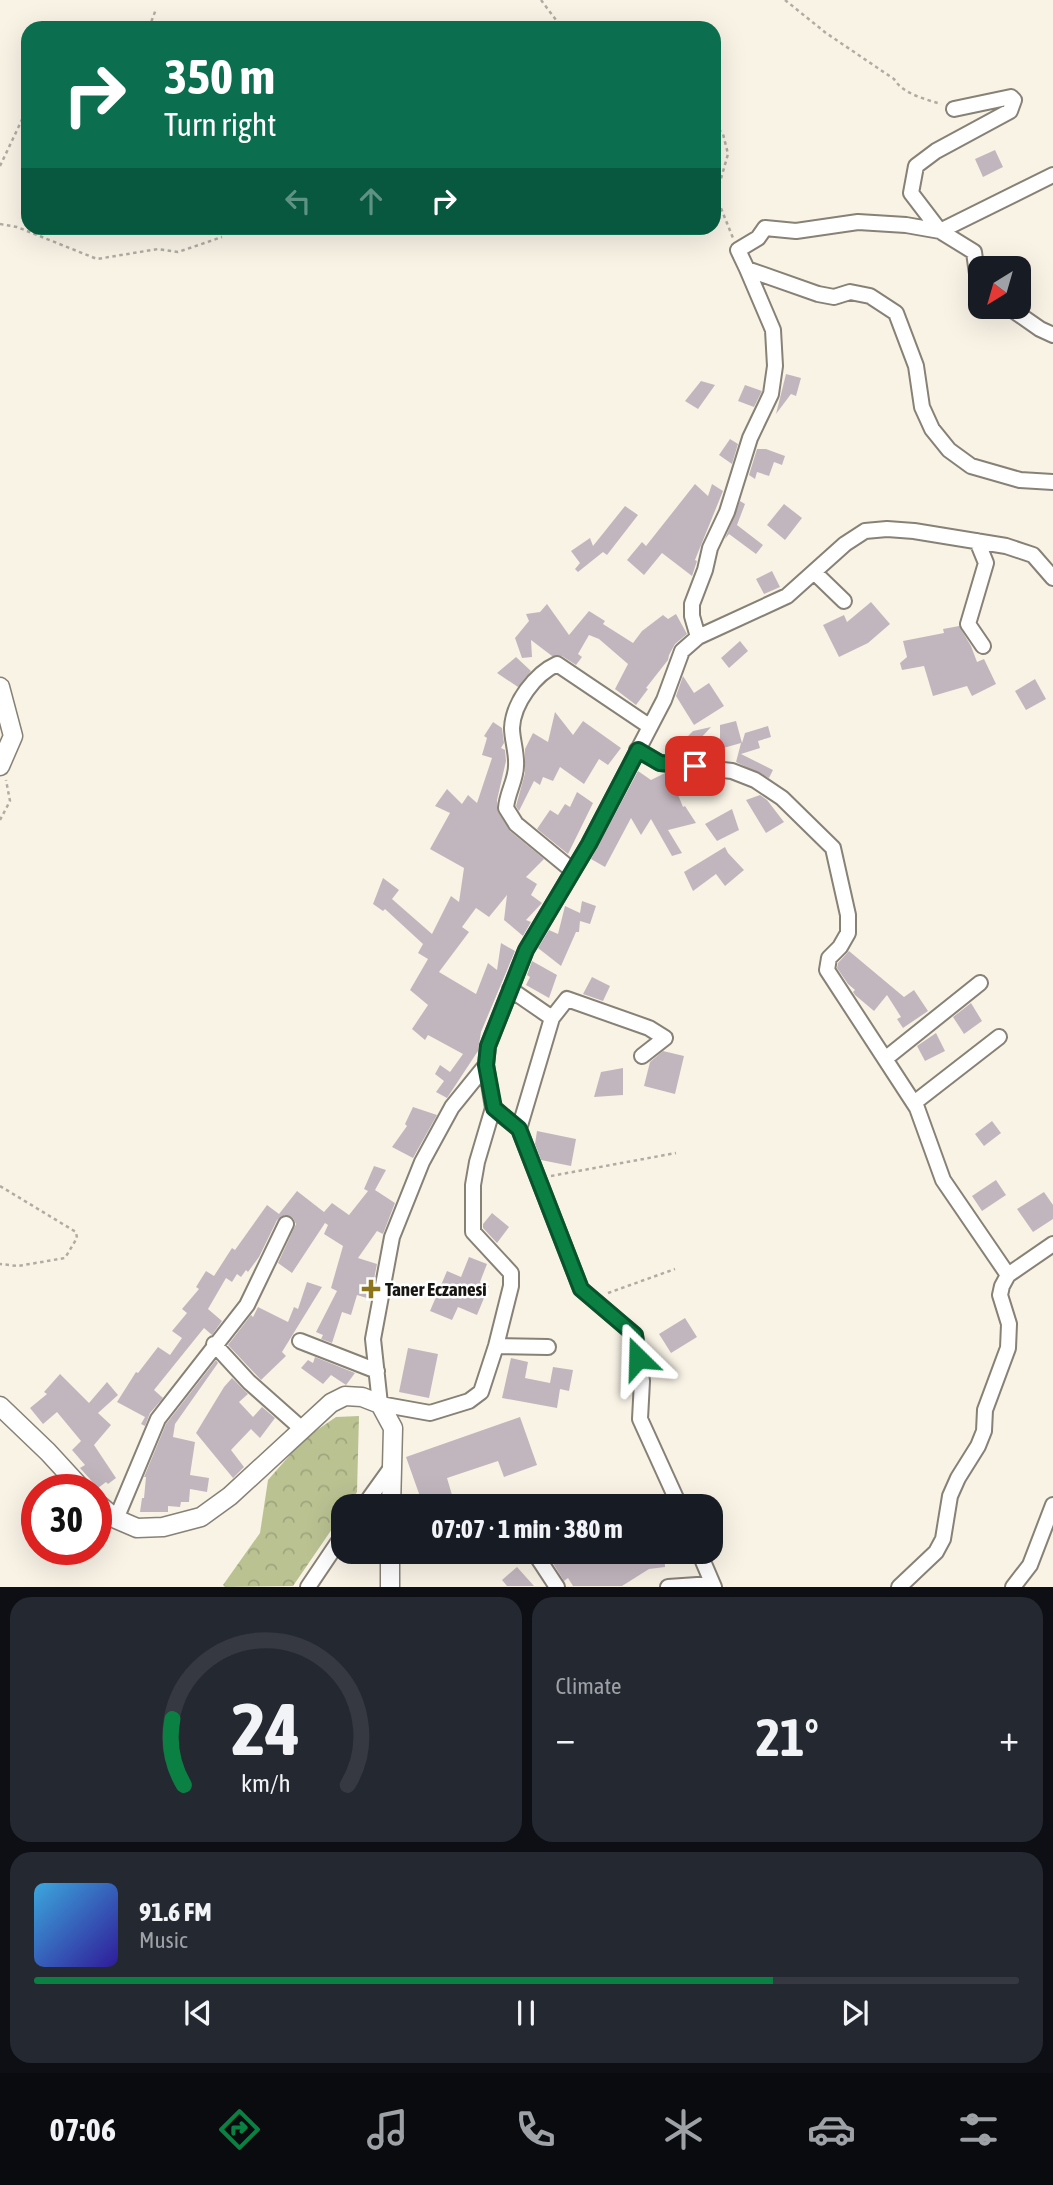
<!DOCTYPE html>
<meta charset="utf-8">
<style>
:root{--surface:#171b24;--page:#242831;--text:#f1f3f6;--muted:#9ea1a6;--line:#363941;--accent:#0b8043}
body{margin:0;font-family:"Asap Condensed",sans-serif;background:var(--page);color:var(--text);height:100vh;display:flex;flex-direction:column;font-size:26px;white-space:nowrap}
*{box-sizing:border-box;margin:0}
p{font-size:23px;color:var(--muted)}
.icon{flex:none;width:38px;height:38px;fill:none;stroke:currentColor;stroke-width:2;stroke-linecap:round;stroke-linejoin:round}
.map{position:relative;height:1587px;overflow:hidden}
.panel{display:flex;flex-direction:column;gap:10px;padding:10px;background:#0d0f14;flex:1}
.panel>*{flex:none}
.hud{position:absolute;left:21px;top:21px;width:700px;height:214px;border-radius:21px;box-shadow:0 7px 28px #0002;background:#0b6e4f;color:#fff;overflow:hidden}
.needle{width:46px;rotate:217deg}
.tools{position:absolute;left:968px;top:256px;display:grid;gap:14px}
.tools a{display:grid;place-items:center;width:63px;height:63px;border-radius:14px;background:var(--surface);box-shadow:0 7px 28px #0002;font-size:35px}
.speed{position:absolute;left:21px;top:1474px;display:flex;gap:14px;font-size:35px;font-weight:700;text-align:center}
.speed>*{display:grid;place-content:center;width:91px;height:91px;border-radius:50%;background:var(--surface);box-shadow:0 7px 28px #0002;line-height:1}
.speed .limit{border:10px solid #d22;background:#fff;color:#111}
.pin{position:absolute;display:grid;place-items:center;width:60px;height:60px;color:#fff;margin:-30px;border-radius:14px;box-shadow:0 4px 10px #0006}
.me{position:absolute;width:77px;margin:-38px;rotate:338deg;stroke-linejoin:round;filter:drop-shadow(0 0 5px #0008)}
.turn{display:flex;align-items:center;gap:24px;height:147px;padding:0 28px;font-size:32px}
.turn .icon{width:91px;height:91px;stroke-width:2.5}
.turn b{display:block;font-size:49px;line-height:60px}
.lanes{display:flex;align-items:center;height:66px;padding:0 28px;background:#0003;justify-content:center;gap:35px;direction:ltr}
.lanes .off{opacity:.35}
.big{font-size:52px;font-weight:700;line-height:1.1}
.panel .widget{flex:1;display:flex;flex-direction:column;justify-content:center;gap:10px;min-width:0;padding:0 24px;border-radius:21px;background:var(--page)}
.panel .dial{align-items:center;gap:0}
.dial svg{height:182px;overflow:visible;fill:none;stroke:var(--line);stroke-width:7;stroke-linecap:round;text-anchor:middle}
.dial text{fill:var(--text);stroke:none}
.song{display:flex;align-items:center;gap:21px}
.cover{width:84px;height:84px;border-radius:10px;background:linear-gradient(135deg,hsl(200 70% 55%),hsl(250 70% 35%))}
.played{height:7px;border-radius:4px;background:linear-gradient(90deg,var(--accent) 75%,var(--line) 75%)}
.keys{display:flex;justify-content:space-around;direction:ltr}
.heat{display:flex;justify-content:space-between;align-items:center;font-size:38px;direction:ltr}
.panel .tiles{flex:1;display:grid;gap:10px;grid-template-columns:1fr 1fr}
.widget:last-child{grid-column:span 2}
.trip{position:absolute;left:331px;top:1494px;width:392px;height:70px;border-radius:21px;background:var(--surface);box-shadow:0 7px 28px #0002;font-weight:700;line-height:70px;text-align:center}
.menu{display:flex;height:112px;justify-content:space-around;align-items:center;background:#090b0e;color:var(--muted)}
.menu .icon{width:49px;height:49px}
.menu .on{color:var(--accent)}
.menu b{font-size:32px;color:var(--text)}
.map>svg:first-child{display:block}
.forest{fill:url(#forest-crowns)}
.building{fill:#c2b6be}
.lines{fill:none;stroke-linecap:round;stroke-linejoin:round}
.minor-casing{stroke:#878176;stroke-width:18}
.tertiary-casing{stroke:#878176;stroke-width:21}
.path{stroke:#b1aca2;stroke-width:2.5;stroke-dasharray:3.5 3.5;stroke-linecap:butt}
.minor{stroke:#fff;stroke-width:14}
.tertiary{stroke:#fff;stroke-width:18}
.route-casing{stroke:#07532c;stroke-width:18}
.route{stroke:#0b8043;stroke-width:12}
.poi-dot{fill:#8e7418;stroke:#fff;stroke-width:2.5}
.labels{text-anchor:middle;stroke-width:5;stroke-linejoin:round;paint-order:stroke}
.poi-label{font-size:19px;font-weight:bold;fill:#171511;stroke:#fff;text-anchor:start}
</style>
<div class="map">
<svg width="1053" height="1587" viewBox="0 0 1053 1587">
<defs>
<pattern id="forest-crowns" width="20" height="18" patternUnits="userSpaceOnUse" patternTransform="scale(1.75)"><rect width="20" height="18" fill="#bac292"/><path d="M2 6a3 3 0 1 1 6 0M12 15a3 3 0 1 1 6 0" fill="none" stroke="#9fa67d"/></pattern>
</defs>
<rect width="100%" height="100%" fill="#f9f3e6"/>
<path class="forest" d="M359 1416 357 1492 347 1507H343V1513L293 1586 225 1587 223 1585 260 1533 268 1480 304 1439 336 1417Z"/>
<path class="building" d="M995 150 1003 167 983 177 975 159Z
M786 374 801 378 796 396 791 394 776 414Z
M701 381 715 385 698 409 685 401Z
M745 385 762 391 754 407 738 401Z
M730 439 738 444 732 464 719 455Z
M757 449H766L785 456 782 465 774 462 769 476 757 472 755 479 749 475Z
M695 484 708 496 712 484 723 491 695 560 697 561 692 576 662 553 644 575 627 560 642 542 646 546Z
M740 501 745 504 737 525 763 545 756 554 729 534 725 539Z
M784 504 802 518 785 540 767 525Z
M625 506 638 515 607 555 603 552 578 572 575 569 580 563 571 551 590 538 593 546Z
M772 571 780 587 764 594 756 579Z
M871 602 890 624 868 643 839 657 823 625 844 615 847 622Z
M547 604 569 635 589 611 605 621 603 624 633 643 642 631 663 615 668 619 676 614 687 634 675 644 669 655 668 660 646 688 648 689 636 705 615 689 628 664 599 639 589 635 578 654 582 657 576 665 562 656H552L531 640 532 657 522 658 515 638 529 621 526 614 540 612Z
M959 626 971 646 977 662 984 659 996 684 972 696 967 686 933 696 924 666 902 670 900 663 907 657 903 641 944 633 943 629Z
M740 641 748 651 729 668 721 658Z
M516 657 531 671 518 687 497 673Z
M683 676 694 693 709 683 724 706 694 725 676 696Z
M1035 679 1046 699 1026 710 1015 691Z
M555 712 573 735 583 721 621 748 608 765 599 759 584 784 560 767 553 781 543 777 540 785 534 781 519 811 516 806 525 773V749L533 733 548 742Z
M736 721 742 743 745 733 768 726 771 737 758 741 760 748 741 754 773 770 769 778 736 762 741 743 720 749V725Z
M493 722 502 728 504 743 501 748 505 750 506 761 497 800 498 812 510 831 544 859 526 877 537 884 531 895 542 903 526 920 531 922 523 936 504 920 507 895 489 917 476 908 462 927 469 932 439 972 476 994 488 963 497 970 501 943 515 951 481 1032 478 1051 447 1098 436 1092 444 1081 435 1074 440 1065 450 1072 463 1054 428 1035 425 1040 412 1029 428 1005 410 990 428 959 418 953 423 944 385 909 383 911 373 904 383 878 399 890 392 899 432 934 451 896 459 902 464 868 430 849 450 813 435 806 447 789 462 804 468 795 477 803 492 758 482 755 487 738 484 736Z
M711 727 688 752 680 744 693 731Z
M638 771 651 780 665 773 676 774 679 782 674 785 683 807 685 806 696 823 668 830 682 853 672 856 651 819 641 835 631 818 605 867 591 859Z
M577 792 593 803 568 854 537 829 550 810 558 815 565 804 570 807Z
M760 795 767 800 784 822 766 833 746 800Z
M732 809 739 830 717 841 705 824Z
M725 847 728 853 744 870 725 886 716 874 693 891 684 872Z
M582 901 596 906 590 924 580 921 579 932H576L561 966 538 948 549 930 558 934 565 906 580 913Z
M849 951 904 997 914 990 928 1011 903 1028 897 1019 901 1017 887 995 874 1011 855 995 853 992 855 990 848 984 837 968 838 963Z
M532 961 557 975 549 998 526 985 530 977 527 975Z
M592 977 610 986 603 1001 583 994Z
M971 1003 982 1021 964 1034 953 1017Z
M936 1033 945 1051 925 1061 917 1046Z
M663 1051 684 1056 675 1094 644 1086 650 1062Z
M623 1068V1095L594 1097 601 1072Z
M413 1107 437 1115 413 1158 392 1147 407 1126 405 1124Z
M992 1121 1001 1133 984 1146 975 1134Z
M537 1131 576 1139 571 1166 541 1160 535 1144Z
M374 1166 386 1170 375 1190 395 1203 383 1234 377 1231 358 1258 377 1264 370 1299 357 1295 351 1315 342 1312 332 1343 321 1339 323 1335 316 1332 337 1291 331 1288 343 1246 324 1234 328 1225 325 1223 292 1273 278 1263 296 1224 293 1218 285 1215 277 1220 259 1257 248 1272 246 1270 241 1277 237 1274 232 1282 226 1278 208 1309 222 1321 212 1335 204 1328 154 1390 163 1398 150 1413 145 1426 141 1424 145 1417 117 1402 136 1372 138 1373 158 1347 170 1355 182 1338 172 1331 187 1313 182 1309 199 1289 196 1287 206 1271 214 1276 232 1248 235 1250 267 1205 279 1214 297 1191 324 1212 332 1203 349 1215 368 1191 364 1189Z
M996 1180 1006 1195 982 1211 972 1196Z
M1044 1192 1053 1205V1219L1033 1232 1017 1209Z
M492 1213 509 1227 497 1243 483 1228V1224Z
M469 1257 487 1264 480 1282 489 1286 477 1315 458 1307 452 1320 430 1311 447 1271 461 1277Z
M307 1282 322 1287 282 1352 286 1356 261 1380 228 1345 251 1315 253 1317 258 1307 288 1322 294 1307 298 1309Z
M685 1318 697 1337 671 1353 659 1334Z
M408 1348 438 1354 429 1398 399 1392Z
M315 1357 355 1373 346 1385 331 1375 323 1384 301 1368 308 1360 313 1363Z
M511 1358 528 1362 525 1378 550 1383 553 1367 573 1370 569 1391 560 1389 557 1408 502 1398Z
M216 1360 218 1363 175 1424 173 1437 195 1442 190 1475 209 1478 207 1492 190 1489 189 1502H181L180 1507 168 1506V1512H140L142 1498H144L146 1477H144L166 1424Z
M60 1374 89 1403 107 1382 118 1395 98 1413 111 1425 94 1445 116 1478 108 1484 106 1482 98 1488 80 1468 85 1465 72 1450 81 1441 57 1412 43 1424 30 1408 47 1394 44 1392Z
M232 1378 248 1394 239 1402 253 1417 262 1407 275 1418 260 1438 251 1429 231 1450 244 1467 233 1478 196 1433 224 1387Z
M520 1417 537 1465 504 1477 498 1461 447 1478 452 1495 423 1505 406 1457Z
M546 1552H664L665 1567 649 1569 622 1586H573L568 1578 564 1581Z
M517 1567 534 1586H507L502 1580Z"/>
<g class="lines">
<g class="minor-casing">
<path id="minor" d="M954 109 1011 97 1014 100 1010 111 936 151 916 166 911 193 940 231 974 252 977 274 980 278
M1053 175 940 231 906 225 858 222 796 231 765 228 758 238 738 250 747 269 818 294 834 297 850 292 870 296 896 313 916 366 922 407 932 429 949 450 971 466 1020 480 1053 482
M1007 306 1040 329 1053 335
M977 541 986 563 968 624 983 646
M814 572 844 601
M698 637 692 616V604L705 570 710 548 727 512 750 438 771 394 775 366 773 330 747 269
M637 750 660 763 732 771 755 780 782 798 833 848 848 915V933L840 947 829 958 827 970 917 1108 943 1180 1008 1275
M573 871 516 824 506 808C507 793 516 780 516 766 517 753 512 740 512 728 513 703 535 674 557 664L649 726
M510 989 552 1018 519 1129 581 1289 635 1335 642 1381 640 1419 680 1507
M552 1018 567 999 649 1028 665 1038 642 1056
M885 1059 980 983
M486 1065 452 1107 422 1162 392 1237 373 1339 380 1404 430 1413 469 1401 481 1392 496 1346 511 1286V1273L473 1232V1185L477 1162 493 1108 486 1065 488 1046 526 950 589 844 664 700 682 651 698 637 787 596 845 544 865 531 887 529 914 531 1006 546 1033 555 1053 578
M914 1103 999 1037
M493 1108 519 1129
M300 1341 377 1371
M214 1344 249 1382 302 1429
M496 1346 548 1347
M363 1507 391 1468
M116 1519 158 1419 247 1305 286 1224
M534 1552 557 1587
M699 1552 714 1587
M308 1587 343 1535
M668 1587 712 1584
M899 1587 936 1552 943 1539 950 1496 958 1478 978 1446 984 1431 985 1410 1008 1348 1009 1324 1000 1295 1002 1286 1008 1275 1053 1244
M1013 1587 1030 1565 1053 1505"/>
</g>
<g class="tertiary-casing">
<path id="tertiary" d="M0 687 13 736 0 766
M0 1406 48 1452 82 1489
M96 1502 116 1519 137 1528 163 1527 201 1517 230 1496 331 1403 345 1396 362 1397 380 1404 393 1428 391 1507
M390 1587V1552"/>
</g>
<path class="path" d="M541 0 562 28
M785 0 826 33 894 79C903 94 925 99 941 104
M149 28 156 9
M714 124 723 134 728 154 716 196 733 238
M0 166 28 107
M0 224 17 227 97 259 158 249 178 252 222 237
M0 820 10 801 6 780
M551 1176 676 1153
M0 1186 76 1232 77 1238 65 1258 18 1266 0 1264
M608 1293 675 1269"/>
<use href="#minor" class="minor"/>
<use href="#tertiary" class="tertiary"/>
</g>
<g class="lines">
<g class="route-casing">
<path id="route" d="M638 1358 635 1335 581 1289 519 1129 494 1108 486 1065 488 1046 526 950 589 844 638 750 660 763 695 766"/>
</g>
<use href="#route" class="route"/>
</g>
<path class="poi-dot" d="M367.5 1278.5h7v7h7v7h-7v7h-7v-7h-7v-7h7z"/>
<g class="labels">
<g class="poi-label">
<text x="385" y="1296">Taner Eczanesi</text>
</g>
</g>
</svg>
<div class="tools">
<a><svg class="needle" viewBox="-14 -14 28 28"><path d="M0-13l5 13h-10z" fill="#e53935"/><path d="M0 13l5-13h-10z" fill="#9ea1a6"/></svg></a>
</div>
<div class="speed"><div class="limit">30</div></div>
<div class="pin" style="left:695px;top:766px;background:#d93025"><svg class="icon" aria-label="arrive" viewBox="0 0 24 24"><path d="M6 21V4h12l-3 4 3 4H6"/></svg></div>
<svg class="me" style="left:638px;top:1358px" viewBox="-20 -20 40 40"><path d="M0-17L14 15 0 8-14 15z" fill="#0b8043" stroke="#fff" stroke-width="4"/></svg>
<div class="trip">07:07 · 1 min · 380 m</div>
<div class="hud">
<div class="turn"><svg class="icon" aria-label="right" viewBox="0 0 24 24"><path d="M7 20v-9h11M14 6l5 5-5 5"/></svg><div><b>350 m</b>Turn right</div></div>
<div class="lanes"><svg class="icon off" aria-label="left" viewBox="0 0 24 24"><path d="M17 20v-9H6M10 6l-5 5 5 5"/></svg><svg class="icon off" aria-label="ahead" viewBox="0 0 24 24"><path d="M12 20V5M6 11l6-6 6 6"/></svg><svg class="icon" aria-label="right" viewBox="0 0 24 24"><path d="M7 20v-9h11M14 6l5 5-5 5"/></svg></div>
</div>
</div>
<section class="panel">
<div class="tiles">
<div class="widget dial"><svg viewBox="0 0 100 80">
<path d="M14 69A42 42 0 1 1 86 69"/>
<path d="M14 69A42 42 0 0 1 9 40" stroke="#0b8043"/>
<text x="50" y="56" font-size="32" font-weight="700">24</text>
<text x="50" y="72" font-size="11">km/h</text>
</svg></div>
<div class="widget"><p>Climate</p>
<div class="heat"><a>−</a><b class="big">21°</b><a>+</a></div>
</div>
<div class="widget">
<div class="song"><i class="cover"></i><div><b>91.6 FM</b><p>Music</p></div></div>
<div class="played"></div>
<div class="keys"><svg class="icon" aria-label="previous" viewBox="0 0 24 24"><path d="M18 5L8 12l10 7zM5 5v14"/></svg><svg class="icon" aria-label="pause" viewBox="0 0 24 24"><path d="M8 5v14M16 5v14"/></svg><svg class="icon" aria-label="next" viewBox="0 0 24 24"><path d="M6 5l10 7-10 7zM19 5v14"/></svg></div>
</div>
</div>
</section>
<nav class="menu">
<b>07:06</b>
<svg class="icon on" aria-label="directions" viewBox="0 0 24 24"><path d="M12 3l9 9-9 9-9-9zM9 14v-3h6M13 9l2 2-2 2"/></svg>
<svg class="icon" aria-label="music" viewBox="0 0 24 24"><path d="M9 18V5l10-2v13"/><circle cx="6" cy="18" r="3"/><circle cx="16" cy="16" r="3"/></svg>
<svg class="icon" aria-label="phone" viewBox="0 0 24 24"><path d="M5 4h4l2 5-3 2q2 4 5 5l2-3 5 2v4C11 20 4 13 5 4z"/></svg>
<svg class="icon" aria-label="climate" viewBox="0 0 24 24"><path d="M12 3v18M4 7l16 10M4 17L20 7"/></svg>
<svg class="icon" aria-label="car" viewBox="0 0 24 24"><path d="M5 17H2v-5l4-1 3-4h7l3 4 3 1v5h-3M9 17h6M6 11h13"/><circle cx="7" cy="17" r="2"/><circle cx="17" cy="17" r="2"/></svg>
<svg class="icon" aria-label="filters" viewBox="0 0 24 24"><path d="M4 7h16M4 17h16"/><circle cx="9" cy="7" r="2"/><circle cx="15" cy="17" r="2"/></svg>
</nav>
